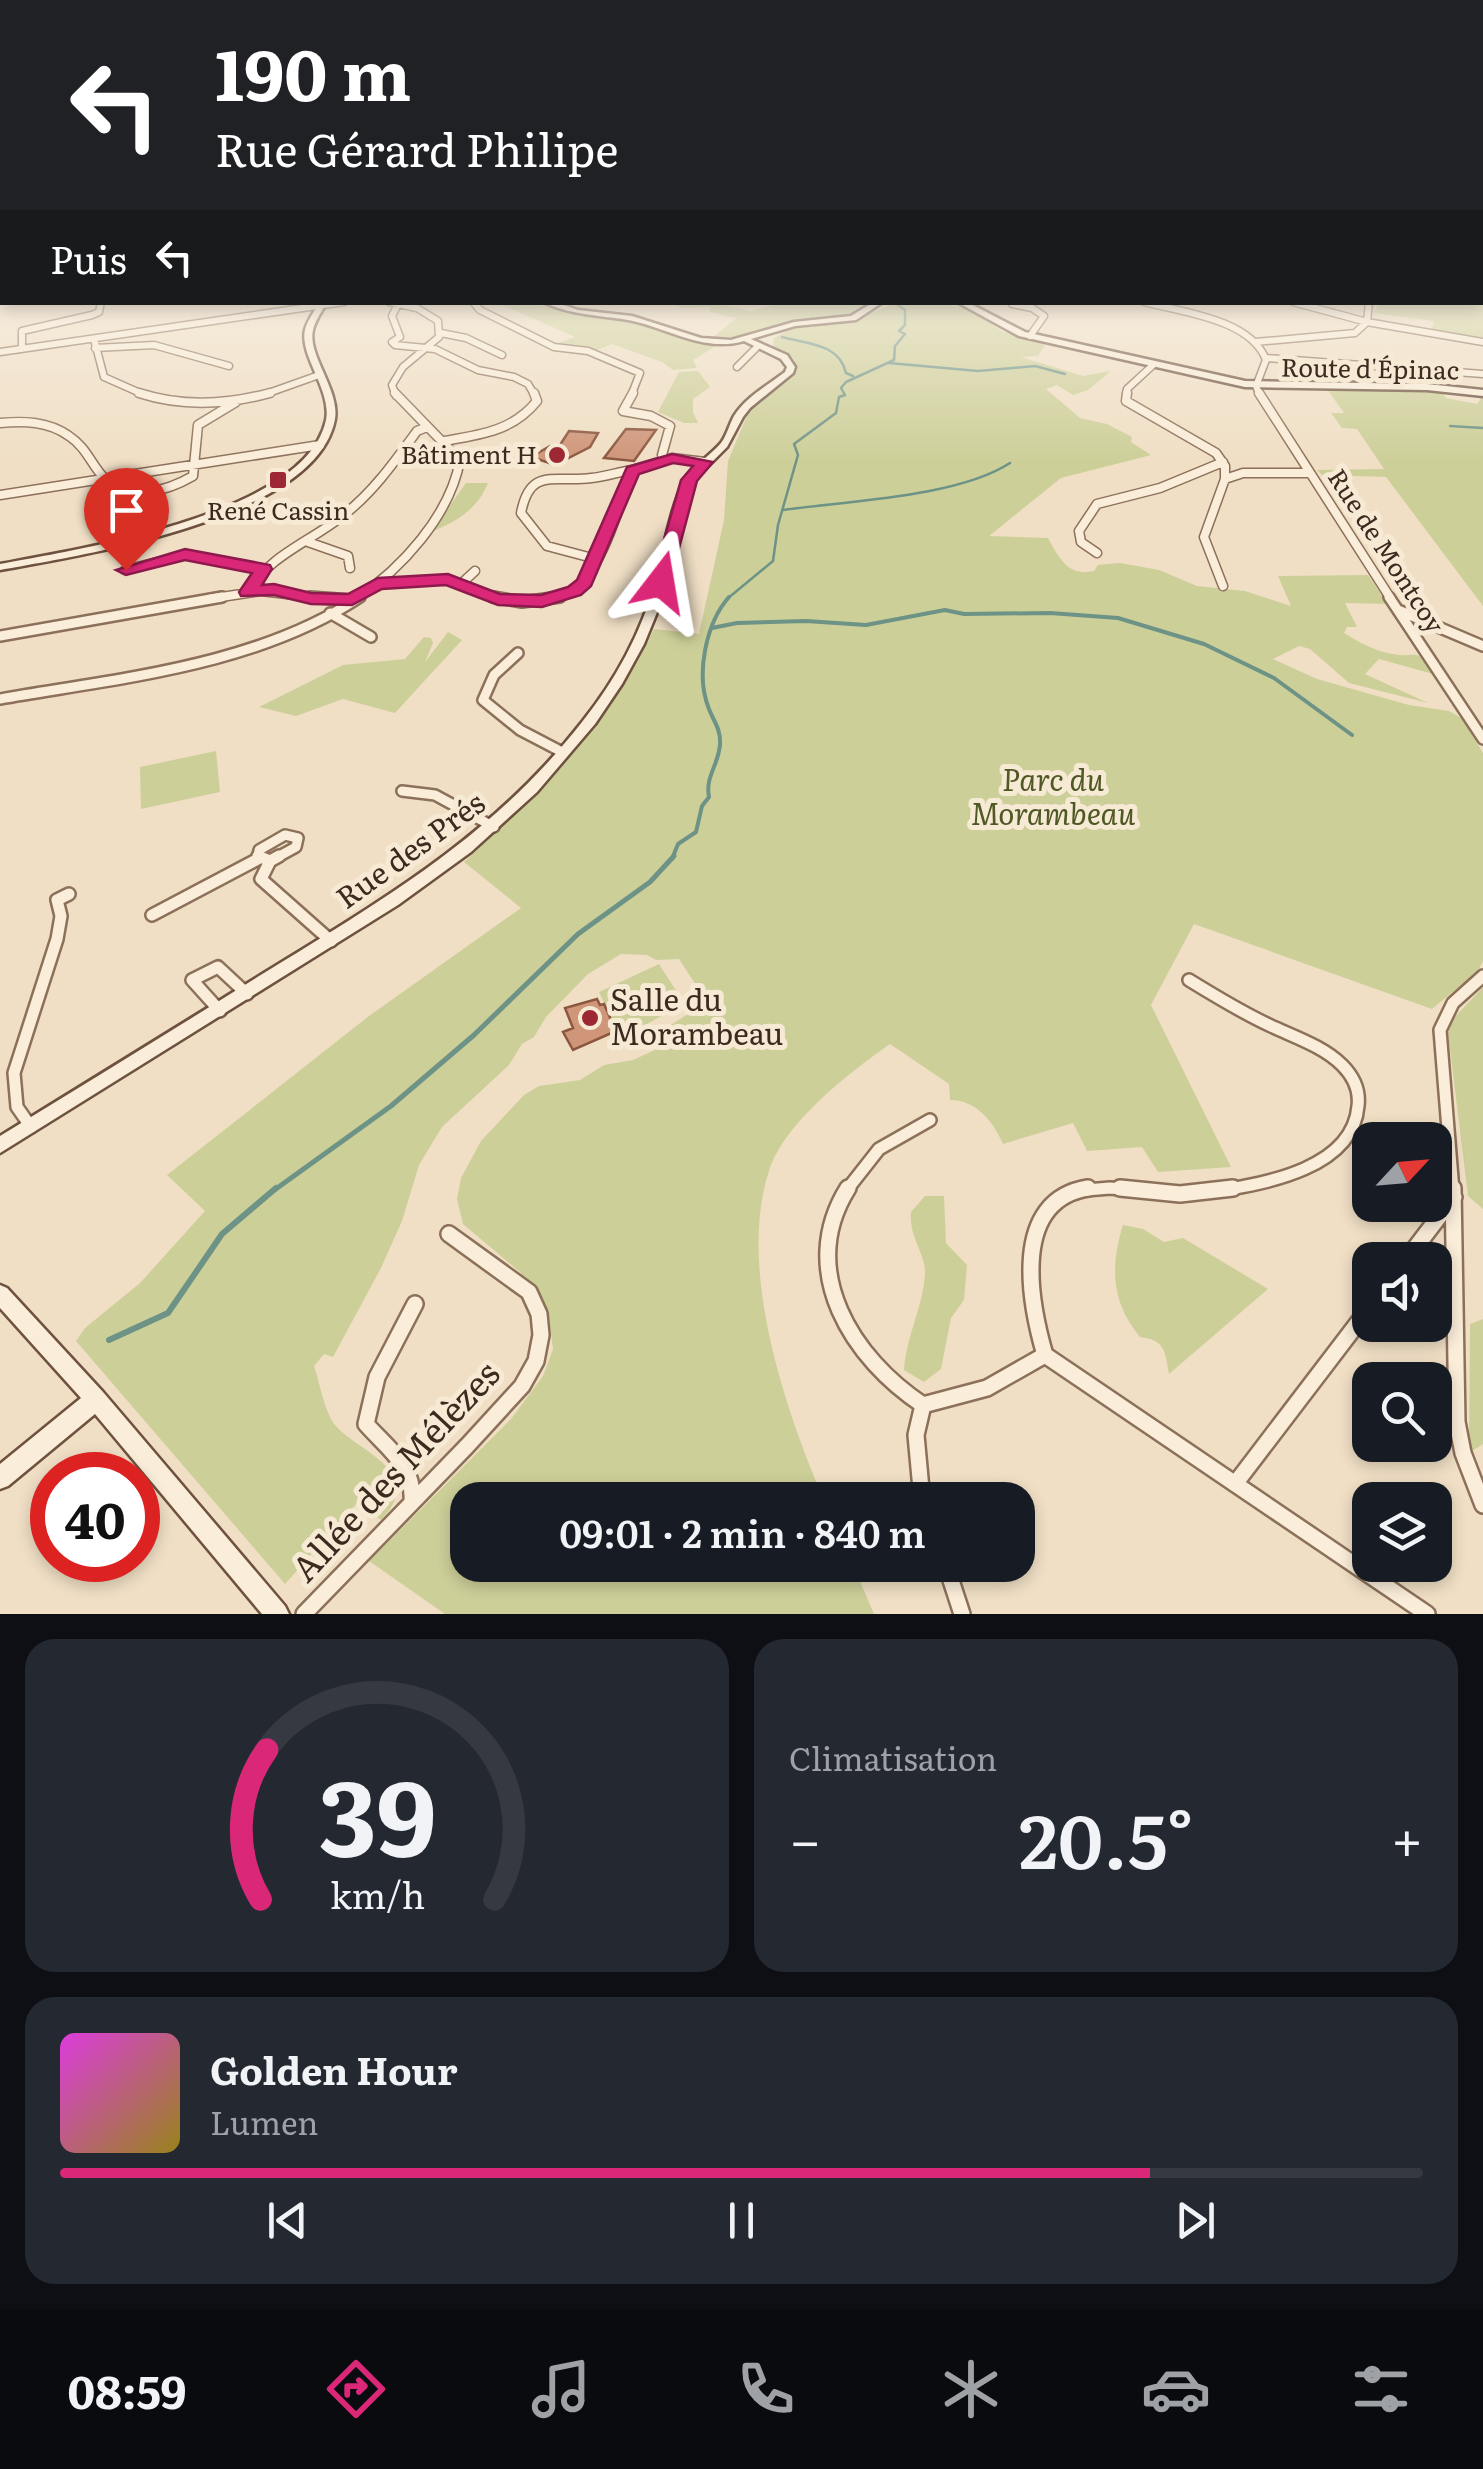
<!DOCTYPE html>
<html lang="fr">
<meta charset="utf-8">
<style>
:root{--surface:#171b24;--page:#242831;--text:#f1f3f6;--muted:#9ea1a6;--line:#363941;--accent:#db2777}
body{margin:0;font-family:Literata,serif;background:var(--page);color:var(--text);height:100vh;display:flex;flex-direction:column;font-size:38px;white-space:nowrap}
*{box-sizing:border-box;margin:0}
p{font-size:32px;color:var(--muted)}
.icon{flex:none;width:55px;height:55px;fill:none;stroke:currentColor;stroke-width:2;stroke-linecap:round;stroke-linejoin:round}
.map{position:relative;height:1614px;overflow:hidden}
.drawer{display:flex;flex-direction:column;gap:25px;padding:25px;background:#0d0f14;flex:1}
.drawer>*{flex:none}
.guide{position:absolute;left:0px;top:0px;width:1485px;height:305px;box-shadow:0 5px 15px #0003;background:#202124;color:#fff;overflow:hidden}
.needle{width:65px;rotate:64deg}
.fabs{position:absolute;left:1352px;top:1122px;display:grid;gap:20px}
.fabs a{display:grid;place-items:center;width:100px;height:100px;border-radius:20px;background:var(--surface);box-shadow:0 5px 15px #0003;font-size:50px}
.speed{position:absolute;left:30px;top:1452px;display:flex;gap:20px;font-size:50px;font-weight:700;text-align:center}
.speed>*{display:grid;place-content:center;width:130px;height:130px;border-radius:50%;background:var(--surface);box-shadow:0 5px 15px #0003;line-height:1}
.speed .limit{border:15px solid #d22;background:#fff;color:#111}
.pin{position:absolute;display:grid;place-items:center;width:85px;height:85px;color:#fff;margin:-102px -42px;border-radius:50% 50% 50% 0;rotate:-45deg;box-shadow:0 0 10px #0007}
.pin .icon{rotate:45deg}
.me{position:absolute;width:110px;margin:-55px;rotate:14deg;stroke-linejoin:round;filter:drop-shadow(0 0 8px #0008)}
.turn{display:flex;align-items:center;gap:35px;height:210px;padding:0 50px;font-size:45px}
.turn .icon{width:130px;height:130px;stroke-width:2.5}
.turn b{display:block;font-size:70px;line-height:85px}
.then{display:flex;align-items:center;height:95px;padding:0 50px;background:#0003;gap:20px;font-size:38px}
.big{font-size:75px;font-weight:600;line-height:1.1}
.drawer .card{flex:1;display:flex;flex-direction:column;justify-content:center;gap:15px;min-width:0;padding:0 35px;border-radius:30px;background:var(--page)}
.drawer .dial{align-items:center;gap:0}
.dial svg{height:260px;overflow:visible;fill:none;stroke:var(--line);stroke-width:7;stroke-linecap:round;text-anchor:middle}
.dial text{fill:var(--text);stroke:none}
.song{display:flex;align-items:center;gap:30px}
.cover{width:120px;height:120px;border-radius:15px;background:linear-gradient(135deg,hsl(300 70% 55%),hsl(50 70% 35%))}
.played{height:10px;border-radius:5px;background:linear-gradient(90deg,var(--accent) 80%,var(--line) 80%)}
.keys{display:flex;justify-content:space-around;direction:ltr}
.heat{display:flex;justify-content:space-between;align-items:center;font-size:55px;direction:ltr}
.drawer .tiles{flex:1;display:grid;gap:25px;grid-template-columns:1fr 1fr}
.card:last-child{grid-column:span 2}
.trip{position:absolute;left:450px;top:1482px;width:585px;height:100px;border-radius:30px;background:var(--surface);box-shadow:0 5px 15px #0003;font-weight:600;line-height:100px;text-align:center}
.menu{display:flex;height:160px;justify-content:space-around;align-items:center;background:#090b0e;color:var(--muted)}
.menu .icon{width:70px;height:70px}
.menu .on{color:var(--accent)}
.menu b{font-size:45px;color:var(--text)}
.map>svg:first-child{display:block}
.green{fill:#cdcf99}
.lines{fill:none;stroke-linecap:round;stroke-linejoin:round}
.stream-far3{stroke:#6d9286;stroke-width:2.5}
.stream-far2{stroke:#6d9286;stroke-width:4}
.stream-far1{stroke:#6d9286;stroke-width:5}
.stream{stroke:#6d9286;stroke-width:6}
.building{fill:#cf967a;stroke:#8c573f;stroke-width:2.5}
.street-far4-casing{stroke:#8c705a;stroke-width:9}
.street-far3-casing{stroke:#8c705a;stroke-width:11}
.street-far2-casing{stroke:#8c705a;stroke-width:14}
.street-far1-casing{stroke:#8c705a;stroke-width:16}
.street-casing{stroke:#8c705a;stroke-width:20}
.secondary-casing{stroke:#6e513e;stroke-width:5}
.street-far4{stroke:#faedd9;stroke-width:6}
.street-far3{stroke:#faedd9;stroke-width:8}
.street-far2{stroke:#faedd9;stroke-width:9}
.street-far1{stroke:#faedd9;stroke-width:11}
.street{stroke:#faedd9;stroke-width:15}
.secondary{fill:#faedd9;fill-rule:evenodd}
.route{fill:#db2777;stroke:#8e194d;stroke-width:2.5}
.poi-dot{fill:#9d2834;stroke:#f7ead5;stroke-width:4}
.labels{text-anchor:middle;stroke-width:10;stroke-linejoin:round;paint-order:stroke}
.far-street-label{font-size:25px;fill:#3c2a1f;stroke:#f7ead5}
.far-poi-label{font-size:25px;fill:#3c2a1f;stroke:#f7ead5;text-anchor:end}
.park-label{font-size:30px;font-style:italic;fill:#505925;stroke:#f7ead5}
.street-label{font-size:30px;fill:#3c2a1f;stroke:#f7ead5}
.poi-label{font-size:30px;fill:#3c2a1f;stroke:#f7ead5;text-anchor:start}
.near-street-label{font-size:35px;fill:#3c2a1f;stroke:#f7ead5}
</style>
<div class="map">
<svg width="1483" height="1614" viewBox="0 0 1483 1614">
<rect width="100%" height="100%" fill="#f0dfc5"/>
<path class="green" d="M1483 236V341L1431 332 1434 321 1374 313 1379 303 1482 302Z
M479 303H533L573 315 626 320 716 346 693 360 697 368 673 370 662 362 612 344 597 350 555 344 575 337 500 304Z
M669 303H713L751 311 780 303H871L850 315 780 324 740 337H713L737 318 710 312V307L684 308Z
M942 303 971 310 1003 332 1045 345 1038 356 1021 357 1083 376 1111 371 1088 390 1073 395 1057 385 1046 389 1080 418 1107 424 1132 437 1131 442 1151 455 1061 478 989 536 1048 538C1059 558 1068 577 1094 571L1098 565 1120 563 1159 570 1197 586 1245 591 1291 606 1278 576 1368 575 1388 604 1345 603 1357 627H1347L1344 633C1357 641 1377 652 1392 654 1419 659 1415 645 1433 674L1379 659 1365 674 1428 703 1349 683 1310 649 1299 646 1273 659 1317 679 1409 705 1449 711 1463 719 1483 753V961L1478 971 1432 1009 1194 924 1151 1005 1231 1167 1158 1172 1142 1147 1087 1151 1073 1123 1003 1144C993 1121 976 1100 950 1100L949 1084 890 1044C850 1072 784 1123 769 1171 737 1268 785 1410 824 1500H468V1565H853L874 1614H445L369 1561 511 1419 543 1376 553 1349 549 1317 534 1290 521 1273 463 1224 457 1199 461 1178 481 1141 524 1095 539 1086 580 1080 604 1065 633 1060 666 1045 661 1031 712 999 703 996 679 959 656 960 647 955 621 954 588 974 546 1017 534 1037 522 1044 509 1065 442 1127 419 1165 402 1221 381 1268 333 1357 324 1354 314 1366C320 1383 324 1411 335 1425 359 1453 428 1471 381 1520L358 1502 285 1584 76 1341 85 1328 140 1283 205 1211 167 1175 369 1016 521 908 464 862C539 793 611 722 654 629L699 634 724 520 728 461 749 411 791 377 797 366 793 358 773 348 774 338 791 329 851 321 893 304Z
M698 371 710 387 693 399V412L698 423H684L658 412 679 372Z
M1327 389H1440L1446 398 1477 404 1483 395V606L1386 477 1322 475 1317 470 1384 469 1357 429 1342 428 1331 413H1344Z
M466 483H488C477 510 457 521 431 532Z
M448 632 462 640 395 713 343 699 296 716 259 707 343 665 405 659 424 637 431 638 433 643 425 662Z
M216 751 220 792 141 809 140 767Z
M659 964 684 1003 621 1039 599 992Z
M1483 987V1209L1468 1196 1448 1033 1452 1020Z
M925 1196H944L946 1243 967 1265 964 1300 951 1318 941 1369 924 1382 904 1370C906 1337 923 1307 925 1274 926 1253 909 1239 911 1212Z
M1123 1225 1143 1229 1164 1242 1183 1238 1268 1289 1169 1374C1165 1351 1165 1340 1140 1337 1111 1302 1110 1267 1123 1225Z
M1483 1319V1444L1469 1453 1470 1324Z"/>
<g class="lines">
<path class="stream-far3" d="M782 337C807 344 839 343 846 373L853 376
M889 363 978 371 1035 366 1065 374
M1450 426 1483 428
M783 510C847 501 958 497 1010 463
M727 599 773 561 778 525 798 455 794 444 836 413 839 397 845 395 841 388 846 382 894 360 895 346 905 334 899 331 905 325V310L898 305"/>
<path class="stream-far2" d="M712 628 737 623 806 621 866 625 945 610 964 614 1050 613 1118 618 1204 644 1274 678 1352 735
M672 859 678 844 696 832 702 806 709 797C705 777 718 766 720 745 721 729 714 722 709 709 695 675 706 623 729 597"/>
<path class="stream-far1" d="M273 1191 391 1106 474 1035 578 934 650 882 674 856"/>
<path class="stream" d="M109 1340 168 1313 222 1234 276 1188"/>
</g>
<path class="building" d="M626 429 656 430 634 461 604 458Z
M569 431 598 433 590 447 555 465 531 457 550 446 558 448Z
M597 999 600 1005 604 1004 616 1031 573 1050 563 1032 573 1028 565 1008Z"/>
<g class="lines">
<g class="street-far4-casing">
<path id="street-far4" d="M389 302 417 308 438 321 439 337 403 367 392 385 396 396
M473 302 480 310 554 347 588 351 640 373 631 396
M1144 302C1181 312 1251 319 1266 360L1256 386 1260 396
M1293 302 1367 322 1483 342
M398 304 392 316 400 337 392 342 395 345 435 349 478 370 514 377 528 384 535 396
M1012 304 1032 308 1044 316 1030 336
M441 333 466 338 502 355
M94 339 104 377 147 396
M1255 342 1355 333 1367 322 1369 302
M95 348 154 345 229 366
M22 349V331L92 315 99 312 101 302
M0 352 344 302
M1266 358 1483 374
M737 367 758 346
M260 396 319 375
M1126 396 1127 389 1153 365"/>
</g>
<g class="street-far3-casing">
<path id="street-far3" d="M139 393C182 407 226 405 270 393
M633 393 623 411 651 416 670 426 662 455 665 460
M1127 393 1126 401 1216 453 1225 466V479
M1259 393 1391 599
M0 423C24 421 48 421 69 436 86 447 91 464 104 478 126 504 169 490 193 476L198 425 236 402
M444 441C480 435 513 431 537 401L534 393
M0 495 320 445
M308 542 348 556 350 568
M1097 553 1081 542 1079 531 1097 504 1160 488 1223 462
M596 559 547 546 521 513C530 466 555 483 591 478 605 477 618 472 632 470
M125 570 185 555 263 569
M382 583 448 580 499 599
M462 583 475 571
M1223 586 1204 537 1225 479 1243 473H1308
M248 592C269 555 312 541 345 514 374 491 395 461 417 431L427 427
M208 599 261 591 330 599
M356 599C401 569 450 516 460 460L395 393
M548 599C601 593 615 512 632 470L672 458 705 462"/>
</g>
<g class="street-far2-casing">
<path id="street-far2" d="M310 597 351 600
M493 597 522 602 560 597
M1389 597 1483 739
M1398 610 1483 646
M330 613 371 637
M0 636 222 597
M518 653 494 675 483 700 520 730 564 753
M0 699C120 678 256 666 360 597
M402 791 435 795 494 827
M258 859 259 850 285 835 298 838 296 847 274 859"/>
</g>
<g class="street-far1-casing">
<path id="street-far1" d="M258 856 270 861 279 856
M270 861 261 879 331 941
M152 915 258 859
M1189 980C1215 996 1241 1012 1269 1025 1294 1037 1323 1046 1342 1065 1354 1077 1360 1090 1358 1106 1353 1168 1267 1183 1218 1191
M220 1011 192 980 218 967 247 994
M31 1127 17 1107 14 1073 57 939 61 916 57 900 69 894
M846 1191 879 1149 930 1120
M1074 1191 1110 1188 1144 1191
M1453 1191 1440 1030 1453 1003 1483 976"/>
</g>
<g class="street-casing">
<path id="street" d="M848 1188C796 1271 853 1359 923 1405L987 1388 1045 1355
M1088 1188C1011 1200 1029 1300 1045 1355L1427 1614
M1120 1188 1180 1194 1233 1188
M1453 1188 1457 1422 1463 1453 1483 1505
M1406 1260 1454 1197
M1235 1484 1370 1307
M412 1500C414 1465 387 1448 366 1424L377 1377 415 1304
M922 1500 916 1435 923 1405
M946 1565 962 1614
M304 1614 467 1446 522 1386 536 1361 541 1335 539 1314 529 1292 449 1234"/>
</g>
<g class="secondary-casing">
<path id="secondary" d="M319 302H327C322 311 315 321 313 330 307 355 340 390 335 419 317 519 83 555 0 570V564C81 549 306 514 326 420 332 391 299 355 305 330 307 321 315 311 319 302Z
M543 302H555L578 310 632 316 701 338 731 340 794 322 851 316 874 302H883L856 320 795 326 751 339 787 355 795 367 793 373 750 408 743 417 727 447 696 478 680 524 660 605 644 644 622 684 595 724 537 792 471 852 398 905 0 1153V1136C88 1082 176 1028 264 973 384 899 493 836 582 722 615 681 641 633 655 583 664 549 669 513 684 481 693 465 709 457 721 443 727 435 729 425 734 416 746 397 768 385 785 372L787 367 781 359 744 341C703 353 667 327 628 320 598 315 570 315 543 302Z
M957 302H967L1025 332 1245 381 1427 384 1483 390V396L1427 390 1245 387 1019 336Z
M0 1285 7 1288 103 1392 285 1606 289 1614H262L95 1414 8 1486 0 1489V1464L81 1398 0 1308Z"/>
</g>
<use href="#street-far4" class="street-far4"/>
<use href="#street-far3" class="street-far3"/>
<use href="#street-far2" class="street-far2"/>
<use href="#street-far1" class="street-far1"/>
<use href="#street" class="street"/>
<use href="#secondary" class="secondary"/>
</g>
<linearGradient id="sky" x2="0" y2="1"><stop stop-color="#8ebad5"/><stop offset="0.51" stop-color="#f8f1e5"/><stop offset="1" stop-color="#f8f1e5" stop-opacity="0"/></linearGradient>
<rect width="1483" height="462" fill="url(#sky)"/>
<path class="route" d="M672 454 713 462 697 481 670 582 661 587 652 582 681 480 693 466 673 463 639 474 591 586 581 595 542 607 498 605 446 585 382 589 352 605 311 604 274 595 241 596 239 592 252 573 185 560 126 575 116 570 185 549 270 565 272 569 262 585 274 584 311 593 348 594 378 578 448 574 500 594 541 595 568 587 577 580 627 467Z"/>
<g class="poi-dot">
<circle cx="557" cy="455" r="10"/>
<rect x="268" y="470" width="20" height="20" rx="5"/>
<circle cx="590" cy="1018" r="10"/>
</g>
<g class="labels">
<g class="far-street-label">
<text transform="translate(1370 369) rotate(1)" y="9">Route d'Épinac</text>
<text transform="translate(1386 551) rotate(57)" y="9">Rue de Montcoy</text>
</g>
<g class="far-poi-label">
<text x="537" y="464">Bâtiment H</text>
<text x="278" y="520" text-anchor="middle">René Cassin</text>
</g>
<g class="park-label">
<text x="1053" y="791">Parc du<tspan x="1053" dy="34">Morambeau</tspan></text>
</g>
<g class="street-label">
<text transform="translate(411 851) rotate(-36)" y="10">Rue des Prés</text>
</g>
<g class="poi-label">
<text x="610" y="1011">Salle du<tspan x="610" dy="34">Morambeau</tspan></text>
</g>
<g class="near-street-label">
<text transform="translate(396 1472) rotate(-47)" y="12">Allée des Mélèzes</text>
</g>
</g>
</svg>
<div class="fabs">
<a><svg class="needle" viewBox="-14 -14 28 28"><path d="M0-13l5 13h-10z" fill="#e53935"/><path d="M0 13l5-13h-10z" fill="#9ea1a6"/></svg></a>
<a><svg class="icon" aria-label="sound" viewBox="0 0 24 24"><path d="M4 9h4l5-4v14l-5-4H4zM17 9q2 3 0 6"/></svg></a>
<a><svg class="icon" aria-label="search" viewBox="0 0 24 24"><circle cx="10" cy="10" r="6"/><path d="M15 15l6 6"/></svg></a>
<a><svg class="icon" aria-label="layers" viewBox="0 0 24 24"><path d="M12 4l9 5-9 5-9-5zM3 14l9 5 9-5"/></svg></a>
</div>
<div class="speed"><div class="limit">40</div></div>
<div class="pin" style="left:126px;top:570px;background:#d93025"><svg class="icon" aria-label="arrive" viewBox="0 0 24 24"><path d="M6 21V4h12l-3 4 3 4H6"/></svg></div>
<svg class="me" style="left:661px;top:582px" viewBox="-20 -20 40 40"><path d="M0-17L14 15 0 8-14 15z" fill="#db2777" stroke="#fff" stroke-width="4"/></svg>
<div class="trip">09:01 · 2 min · 840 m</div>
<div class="guide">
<div class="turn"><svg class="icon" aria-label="left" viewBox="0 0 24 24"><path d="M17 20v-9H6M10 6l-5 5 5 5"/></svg><div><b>190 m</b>Rue Gérard Philipe</div></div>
<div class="then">Puis<svg class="icon" aria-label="left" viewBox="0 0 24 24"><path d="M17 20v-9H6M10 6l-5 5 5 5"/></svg></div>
</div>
</div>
<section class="drawer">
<div class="tiles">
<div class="card dial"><svg viewBox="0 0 100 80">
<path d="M14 69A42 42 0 1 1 86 69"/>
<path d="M14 69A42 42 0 0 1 16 23" stroke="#db2777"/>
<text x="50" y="56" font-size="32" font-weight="700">39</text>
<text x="50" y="72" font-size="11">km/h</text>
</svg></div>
<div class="card"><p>Climatisation</p>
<div class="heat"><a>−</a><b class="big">20.5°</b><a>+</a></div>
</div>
<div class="card">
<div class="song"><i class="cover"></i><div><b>Golden Hour</b><p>Lumen</p></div></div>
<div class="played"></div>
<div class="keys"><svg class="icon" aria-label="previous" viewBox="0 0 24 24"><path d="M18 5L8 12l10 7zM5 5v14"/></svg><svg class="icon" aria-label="pause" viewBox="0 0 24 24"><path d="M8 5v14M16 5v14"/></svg><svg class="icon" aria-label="next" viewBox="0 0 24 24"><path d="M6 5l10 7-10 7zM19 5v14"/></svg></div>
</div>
</div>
</section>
<nav class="menu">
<b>08:59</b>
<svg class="icon on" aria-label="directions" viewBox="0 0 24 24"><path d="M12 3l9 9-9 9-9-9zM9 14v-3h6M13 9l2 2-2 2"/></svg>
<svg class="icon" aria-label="music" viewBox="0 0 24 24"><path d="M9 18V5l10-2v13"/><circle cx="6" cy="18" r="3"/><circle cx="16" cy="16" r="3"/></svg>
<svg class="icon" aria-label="phone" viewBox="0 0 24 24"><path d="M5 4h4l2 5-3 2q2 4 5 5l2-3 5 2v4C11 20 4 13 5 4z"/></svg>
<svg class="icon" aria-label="climate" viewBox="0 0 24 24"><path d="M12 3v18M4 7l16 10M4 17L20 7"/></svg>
<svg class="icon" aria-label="car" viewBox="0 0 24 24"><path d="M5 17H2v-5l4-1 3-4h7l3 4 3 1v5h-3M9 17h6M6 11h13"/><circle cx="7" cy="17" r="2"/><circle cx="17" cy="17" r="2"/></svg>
<svg class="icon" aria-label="filters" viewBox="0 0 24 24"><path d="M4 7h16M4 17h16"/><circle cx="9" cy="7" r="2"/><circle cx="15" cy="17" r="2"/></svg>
</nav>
